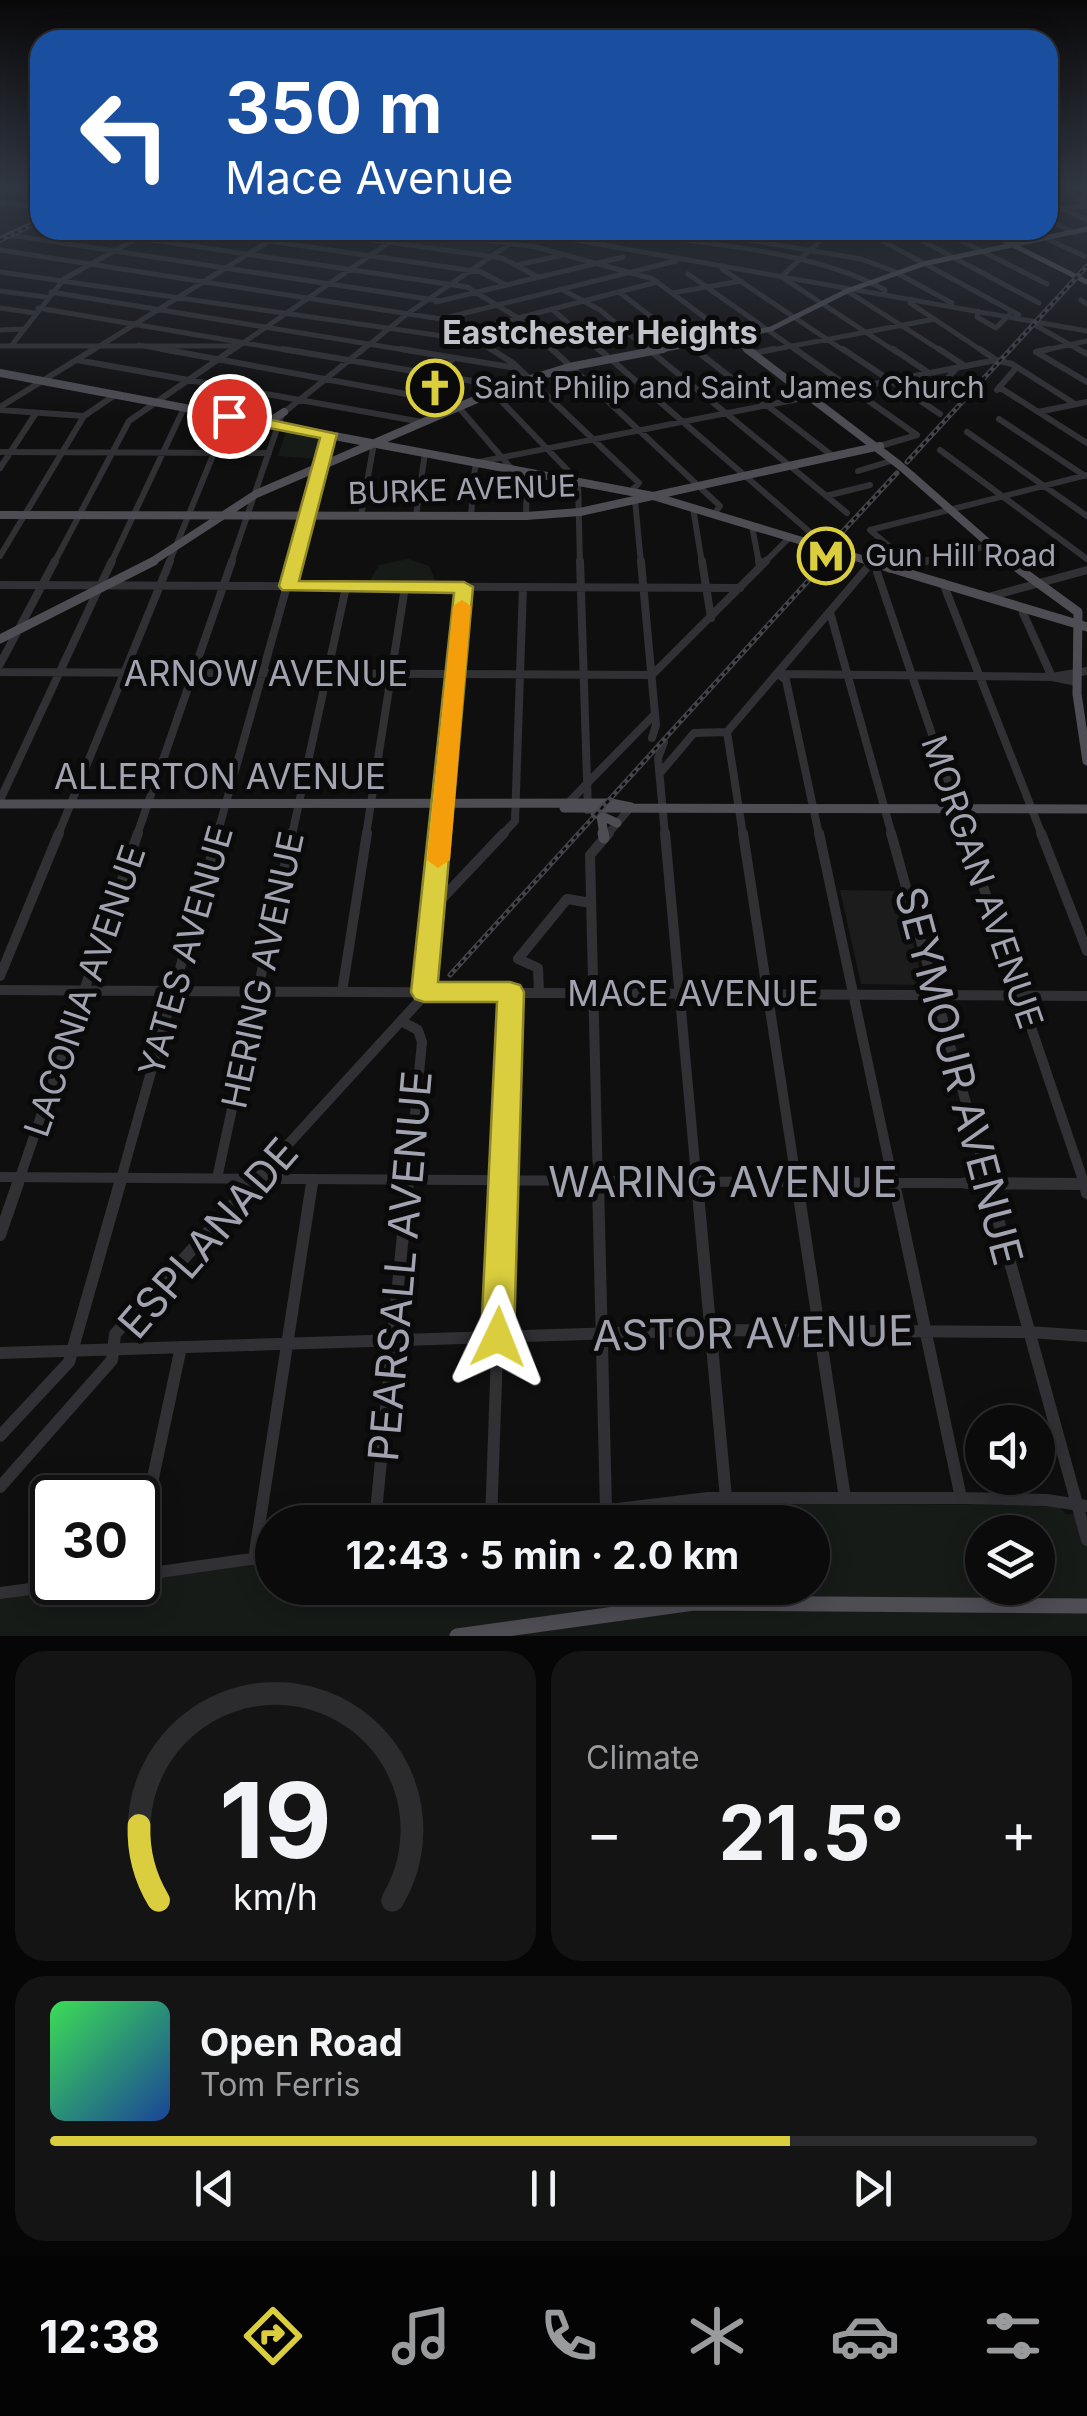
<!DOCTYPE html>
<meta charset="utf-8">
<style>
:root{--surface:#0c0b0c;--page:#151415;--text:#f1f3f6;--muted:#9a9b9d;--line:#2c2b2d;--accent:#dace3e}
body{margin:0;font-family:Inter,sans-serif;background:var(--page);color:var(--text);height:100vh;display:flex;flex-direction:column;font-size:38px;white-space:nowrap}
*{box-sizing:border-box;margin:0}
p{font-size:32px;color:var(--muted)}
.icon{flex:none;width:55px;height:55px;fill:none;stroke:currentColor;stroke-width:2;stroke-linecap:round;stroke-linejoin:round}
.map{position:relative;height:1636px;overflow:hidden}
.side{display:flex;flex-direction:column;gap:15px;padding:15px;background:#070607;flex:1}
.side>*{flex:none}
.top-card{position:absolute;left:30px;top:30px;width:1028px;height:210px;border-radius:30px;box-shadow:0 5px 25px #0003,0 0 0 2px var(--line);background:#1a4fa0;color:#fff;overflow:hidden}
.buttons{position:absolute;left:965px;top:1405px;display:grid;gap:20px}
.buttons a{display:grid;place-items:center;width:90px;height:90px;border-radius:50%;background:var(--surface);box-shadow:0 5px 25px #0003,0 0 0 2px var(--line);font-size:50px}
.speed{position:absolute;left:30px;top:1475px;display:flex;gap:20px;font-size:50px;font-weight:700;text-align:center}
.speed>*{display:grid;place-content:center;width:130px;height:130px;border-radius:50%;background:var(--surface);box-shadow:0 5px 25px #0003,0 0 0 2px var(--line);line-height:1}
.speed .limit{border:5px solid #111;border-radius:15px;background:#fff;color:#111}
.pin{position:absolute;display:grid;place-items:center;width:85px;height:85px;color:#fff;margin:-42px;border:5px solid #fff;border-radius:50%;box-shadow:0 2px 10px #0007}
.me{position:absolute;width:110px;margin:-55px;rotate:2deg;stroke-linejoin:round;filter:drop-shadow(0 0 8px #0008)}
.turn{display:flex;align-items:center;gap:35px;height:210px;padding:0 30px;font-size:45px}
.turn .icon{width:130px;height:130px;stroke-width:2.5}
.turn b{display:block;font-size:70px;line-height:85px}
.big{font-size:75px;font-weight:700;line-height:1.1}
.side .widget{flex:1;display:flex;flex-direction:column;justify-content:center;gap:15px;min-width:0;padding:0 35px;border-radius:30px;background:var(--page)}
.side .dial{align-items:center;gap:0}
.dial svg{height:260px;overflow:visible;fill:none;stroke:var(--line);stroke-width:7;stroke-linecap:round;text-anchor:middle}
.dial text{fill:var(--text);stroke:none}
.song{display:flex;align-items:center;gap:30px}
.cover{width:120px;height:120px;border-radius:15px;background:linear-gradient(135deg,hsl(130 70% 55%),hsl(220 70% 35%))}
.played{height:10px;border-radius:5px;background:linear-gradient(90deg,var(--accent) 75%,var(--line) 75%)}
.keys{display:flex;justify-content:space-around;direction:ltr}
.heat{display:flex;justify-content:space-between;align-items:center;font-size:55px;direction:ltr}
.side .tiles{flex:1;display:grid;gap:15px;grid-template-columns:1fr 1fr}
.widget:last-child{grid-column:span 2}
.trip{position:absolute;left:255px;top:1505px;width:575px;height:100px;border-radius:50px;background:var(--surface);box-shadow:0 5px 25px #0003,0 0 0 2px var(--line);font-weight:700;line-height:100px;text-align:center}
.dock{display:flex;height:160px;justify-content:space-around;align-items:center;background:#050405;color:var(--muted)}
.dock .icon{width:70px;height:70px}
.dock .current{color:var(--accent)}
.dock b{font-size:45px;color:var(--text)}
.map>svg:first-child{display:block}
.built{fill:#1c1c1d}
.green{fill:#161b18;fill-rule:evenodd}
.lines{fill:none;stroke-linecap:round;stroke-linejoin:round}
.minor-far4{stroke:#313135;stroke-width:5}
.minor-far3{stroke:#313135;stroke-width:6}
.minor-far2{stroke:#313135;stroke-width:8}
.minor-far1{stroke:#313135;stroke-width:10}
.minor{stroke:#313135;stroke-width:12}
.major-far4{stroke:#4e4d54;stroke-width:5}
.major-far3{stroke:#4e4d54;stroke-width:8}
.major-far2{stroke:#4e4d54;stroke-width:9}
.major-far1{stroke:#4e4d54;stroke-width:11}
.major{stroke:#4e4d54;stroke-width:15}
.rail-casing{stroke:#44444a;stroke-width:5}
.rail{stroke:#0b0a0b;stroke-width:2.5;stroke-dasharray:4;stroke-linecap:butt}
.major-bridge{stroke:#4e4d54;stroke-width:8}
.route{fill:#dace3e;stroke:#8e8628;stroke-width:2.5}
.slow{fill:#f59e0b}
.labels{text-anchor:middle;stroke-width:10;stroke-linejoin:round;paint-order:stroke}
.far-poi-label{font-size:30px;fill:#a2a3b0;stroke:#0b0a0b;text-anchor:start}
.far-street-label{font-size:30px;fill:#a2a3b0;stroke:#0b0a0b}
.far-neighbourhood-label{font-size:32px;font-weight:bold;fill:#c3c3cc;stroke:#0b0a0b}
.street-label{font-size:35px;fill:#a2a3b0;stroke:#0b0a0b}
.near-street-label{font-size:42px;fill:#a2a3b0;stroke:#0b0a0b}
</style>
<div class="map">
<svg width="1087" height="1636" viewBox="0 0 1087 1636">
<rect width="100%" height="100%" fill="#100f10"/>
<path class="built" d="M411 231 501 244 486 254 395 241Z
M840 890 899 891 924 985 861 984Z"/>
<path class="green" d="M286 431 322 438 316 459 278 456Z
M408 559 429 566 436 582H369L379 565Z
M704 1503 1033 1505 1060 1508 1066 1514 1087 1515V1636H0V1599L272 1561V1588H812V1522H554ZM982 1532H1038V1588H982Z"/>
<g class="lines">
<path class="minor-far4" d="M0 187 40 193
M1067 187 1087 189
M1070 194 1087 203
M0 202 40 208
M1048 202 1087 220
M1048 211 1087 206
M1048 220 1075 233
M86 230 467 287 518 318 554 352
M194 230 481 272 506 285
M302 230 502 258 538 277
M410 230 536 247 653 279
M519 230 1087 331
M589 230 604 243
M612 230C698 244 808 248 885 290L884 294
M690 230 861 259 891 270 952 303
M902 230 1039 303
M940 230 1047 284
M1028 230 1084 256
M870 234 1019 315
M10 235 441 301
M0 250 441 319 495 352
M517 265 563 255
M723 266 722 269 846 352
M0 272 477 341
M688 274 799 352
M782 276 822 239
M783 278 896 352
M653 279 731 337
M561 289 600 310 651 352
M0 291 46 297
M847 291 943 352
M51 292 417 352
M619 292 697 352
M672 293 741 281
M911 299 910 303 984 352
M1081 300 1087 304
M436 302 623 257
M0 308 35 313
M38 308 298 352
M552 309 601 352
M978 311 977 317 996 328 1009 315
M441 319 676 261
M1033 324 1083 352
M0 330 24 329
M464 332 657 282
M139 345 176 352
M0 346H234
M11 346 64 279 152 230
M90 352 287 230
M230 352 407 230
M360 352 407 314 530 230
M761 352 935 319
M1037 352 1087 341"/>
<path class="minor-far3" d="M162 349 455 403 511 468
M283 349 484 383 578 481 580 563
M401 349 516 368
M491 349 513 363 639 483 630 492
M552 349 720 506 714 514
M599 349 812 534 807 542
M648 349 847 513
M694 349 834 457
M795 349 917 435 880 446
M843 349 940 414
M893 349 929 373
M939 349 965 366
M980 349 996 360 1012 364 1075 404
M1078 349 1087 354
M1036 352 1087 382
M1036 352 1049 349
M754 353 774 349
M77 360 422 422
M999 387 1087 443
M997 390 1016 368
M413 395 454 358
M924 403 956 369
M0 407 94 349
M0 410 84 416
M1038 412 1087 402
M999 419 1085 476
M967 432 1087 516
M940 450 1087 559
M0 452 269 453
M0 468 36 413
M858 471 894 460
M826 496 870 485
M635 500 641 563
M693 508 702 563
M361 516 374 443
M416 516 425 453
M471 516 475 468 479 462 996 360
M526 516 527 472
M752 526 759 563
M0 556 84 416 115 395
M54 563 129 421 233 349
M111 563 184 408
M169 563 229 416
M231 563 282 414 363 349
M293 563 329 435
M764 563 790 537
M909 563 870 530 1087 475
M915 563 988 546"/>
<path class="minor-far2" d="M580 561 588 810
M641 561 656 725 652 738
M702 561 711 618
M759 561 760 566
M906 561 911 565
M890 569 926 561
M877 572 966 835
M943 583 1042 835
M0 585 740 588
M100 586 112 561
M988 597 1087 570
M1025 608 1023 613 1052 677 1077 682
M830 612 892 835
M0 664 55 561
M0 672 652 675 766 561
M778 674 786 680 819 835
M781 674 1052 677 1087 671
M727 732 743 835
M664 742 658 758 665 835
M661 772 694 733 727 732 872 562
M0 800 97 592
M568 803 655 714
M58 835 170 561
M137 835 232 561
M217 835 294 561
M292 835 346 587
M366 835 405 587
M441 835 464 587
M502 835 515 821 523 587
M607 835 631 807"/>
<path class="minor-far1" d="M665 833 697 1186
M743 833 797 1186
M819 833 894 1186
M891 833 989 1186
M965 833 1085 1186
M1041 833 1087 951
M435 906 504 833
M0 976 59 833
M0 990 1087 996
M342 992 367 833
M539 993 538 968 518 959 567 899 591 903
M401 1021 418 1030 422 1042 408 1186
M0 1177 1087 1184
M217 1178 292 833
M17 1186 138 833
M119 1186 218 833
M250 1186 421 999 426 985 442 833
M312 1186 313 1179
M503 1186 510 992
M598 1186 590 855 609 833"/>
<path class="minor" d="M598 1183 606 1509
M697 1183 726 1498
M797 1183 845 1498
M894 1183 961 1498
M966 1183 1087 1184
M988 1183 1087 1540
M1084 1183 1087 1193
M0 1235 18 1183
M0 1353 711 1330 1029 1332 1087 1336
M0 1436 69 1362 120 1183
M0 1487 112 1360 115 1334 253 1183
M375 1522 408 1183
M491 1522 503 1183
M511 1522 708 1498H961L1046 1500 1087 1506
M138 1548 181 1347
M254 1559 312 1183
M138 1575 272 1556
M0 1593 82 1582"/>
<path class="major-far4" d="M983 230 1087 282
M0 239 40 220
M731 337 750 352
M650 352 771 329 847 291 923 264 1087 229"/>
<path class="major-far3" d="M747 349 898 464
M0 373 653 496 875 563
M267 423 284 412
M912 476 1011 563
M0 515 526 516 580 512 880 446
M150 563 256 494 505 387 569 367 663 349"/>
<path class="major-far2" d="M867 561 1087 627
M1008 561 1078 612 1077 694 1087 761
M0 639 154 561
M0 804 611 803 631 807
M564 808 1087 809
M595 813 617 823
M601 816 604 835"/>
<path class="major-far1" d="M603 833 604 838"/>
<path class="major" d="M457 1636 694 1603 1087 1606"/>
<g class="rail-casing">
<path id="rail" d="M0 240 40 221
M907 462 1087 266
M832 543 897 473
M450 975 828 559"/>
</g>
<use href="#rail" class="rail"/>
<path class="major-bridge" d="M898 464 912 476"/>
</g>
<linearGradient id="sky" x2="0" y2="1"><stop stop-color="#090809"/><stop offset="0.45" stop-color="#313742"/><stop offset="1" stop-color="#313742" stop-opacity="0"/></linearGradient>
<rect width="1087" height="416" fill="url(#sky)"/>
<path class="route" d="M229 411 337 434 299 581 464 582 473 587 438 982H510L520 985 524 992 514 1337 509 1348 498 1353 486 1348 481 1337 497 1002H424L415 999 411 992 454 593 282 590 279 586 320 438 224 419 222 416Z"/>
<path class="slow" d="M462 600 471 606 450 860 438 868 427 860 453 606Z"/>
<defs>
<g id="church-ring" transform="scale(2.875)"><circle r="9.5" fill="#0b0a0b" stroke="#dace3e" stroke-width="1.5"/><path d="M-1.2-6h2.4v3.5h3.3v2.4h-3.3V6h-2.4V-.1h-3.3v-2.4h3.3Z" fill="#dace3e"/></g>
<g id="metro-ring" transform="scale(2.875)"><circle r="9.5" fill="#0b0a0b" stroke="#dace3e" stroke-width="1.5"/><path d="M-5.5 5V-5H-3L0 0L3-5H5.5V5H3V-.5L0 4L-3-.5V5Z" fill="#dace3e"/></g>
</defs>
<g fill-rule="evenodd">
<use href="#church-ring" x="435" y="388"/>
<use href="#metro-ring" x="826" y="556"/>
</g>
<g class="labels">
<g class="far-poi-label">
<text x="474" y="398">Saint Philip and Saint James Church</text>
<text x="865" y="566">Gun Hill Road</text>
</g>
<g class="far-street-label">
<text transform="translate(462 490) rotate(-2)" y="10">BURKE AVENUE</text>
</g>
<g class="far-neighbourhood-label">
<text x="600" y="344">Eastchester Heights</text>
</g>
<g class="street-label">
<text x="266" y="686">ARNOW AVENUE</text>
<text x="220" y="789">ALLERTON AVENUE</text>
<text transform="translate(982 882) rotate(71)" y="12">MORGAN AVENUE</text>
<text transform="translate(186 951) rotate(-74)" y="12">YATES AVENUE</text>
<text transform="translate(263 970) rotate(-78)" y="12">HERING AVENUE</text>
<text transform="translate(85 991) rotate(-71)" y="12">LACONIA AVENUE</text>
<text x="693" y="1006">MACE AVENUE</text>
</g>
<g class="near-street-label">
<text transform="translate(959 1076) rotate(75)" y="15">SEYMOUR AVENUE</text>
<text x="723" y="1197">WARING AVENUE</text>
<text transform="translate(208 1238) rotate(-49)" y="15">ESPLANADE</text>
<text transform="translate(400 1266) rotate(-85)" y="15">PEARSALL AVENUE</text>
<text transform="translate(753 1333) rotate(-1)" y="15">ASTOR AVENUE</text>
</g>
</g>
</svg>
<div class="buttons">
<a><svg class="icon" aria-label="sound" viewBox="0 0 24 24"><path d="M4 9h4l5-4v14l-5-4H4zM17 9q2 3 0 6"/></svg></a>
<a><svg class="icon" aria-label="layers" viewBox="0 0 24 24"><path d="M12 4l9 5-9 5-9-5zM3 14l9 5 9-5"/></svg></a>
</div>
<div class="speed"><div class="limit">30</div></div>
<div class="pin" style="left:229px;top:416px;background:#d93025"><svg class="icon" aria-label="arrive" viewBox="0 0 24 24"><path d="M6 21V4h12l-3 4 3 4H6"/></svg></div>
<svg class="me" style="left:498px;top:1337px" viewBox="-20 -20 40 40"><path d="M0-17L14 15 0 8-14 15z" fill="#dace3e" stroke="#fff" stroke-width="4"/></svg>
<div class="trip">12:43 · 5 min · 2.0 km</div>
<div class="top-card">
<div class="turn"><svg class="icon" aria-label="left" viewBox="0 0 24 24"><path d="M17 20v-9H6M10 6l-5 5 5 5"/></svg><div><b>350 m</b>Mace Avenue</div></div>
</div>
</div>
<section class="side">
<div class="tiles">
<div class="widget dial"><svg viewBox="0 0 100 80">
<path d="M14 69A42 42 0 1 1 86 69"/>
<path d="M14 69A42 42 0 0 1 8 46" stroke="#dace3e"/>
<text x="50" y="56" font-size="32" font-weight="700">19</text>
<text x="50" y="72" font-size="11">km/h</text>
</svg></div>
<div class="widget"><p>Climate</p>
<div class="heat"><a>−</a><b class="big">21.5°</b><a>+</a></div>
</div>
<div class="widget">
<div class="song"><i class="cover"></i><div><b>Open Road</b><p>Tom Ferris</p></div></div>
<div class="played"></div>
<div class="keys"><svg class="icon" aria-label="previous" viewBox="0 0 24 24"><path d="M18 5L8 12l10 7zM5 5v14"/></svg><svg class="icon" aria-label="pause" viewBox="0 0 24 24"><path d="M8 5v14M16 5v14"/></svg><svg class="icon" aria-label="next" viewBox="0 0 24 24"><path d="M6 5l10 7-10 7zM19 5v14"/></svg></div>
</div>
</div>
</section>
<nav class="dock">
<b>12:38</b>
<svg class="icon current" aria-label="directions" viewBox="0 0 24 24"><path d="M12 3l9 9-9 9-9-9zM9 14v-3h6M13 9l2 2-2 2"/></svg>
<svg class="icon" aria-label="music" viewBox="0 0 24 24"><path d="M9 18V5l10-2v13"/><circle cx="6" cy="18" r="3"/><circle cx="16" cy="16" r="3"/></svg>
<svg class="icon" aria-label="phone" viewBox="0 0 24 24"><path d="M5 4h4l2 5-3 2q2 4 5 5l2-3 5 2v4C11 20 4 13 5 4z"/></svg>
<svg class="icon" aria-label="climate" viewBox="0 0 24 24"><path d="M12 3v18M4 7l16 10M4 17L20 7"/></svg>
<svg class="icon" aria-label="car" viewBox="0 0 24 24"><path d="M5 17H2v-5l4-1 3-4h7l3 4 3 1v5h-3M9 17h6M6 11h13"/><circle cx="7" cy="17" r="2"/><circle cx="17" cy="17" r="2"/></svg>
<svg class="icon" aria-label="filters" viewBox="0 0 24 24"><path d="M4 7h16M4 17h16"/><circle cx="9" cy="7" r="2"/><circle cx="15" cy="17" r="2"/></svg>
</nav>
